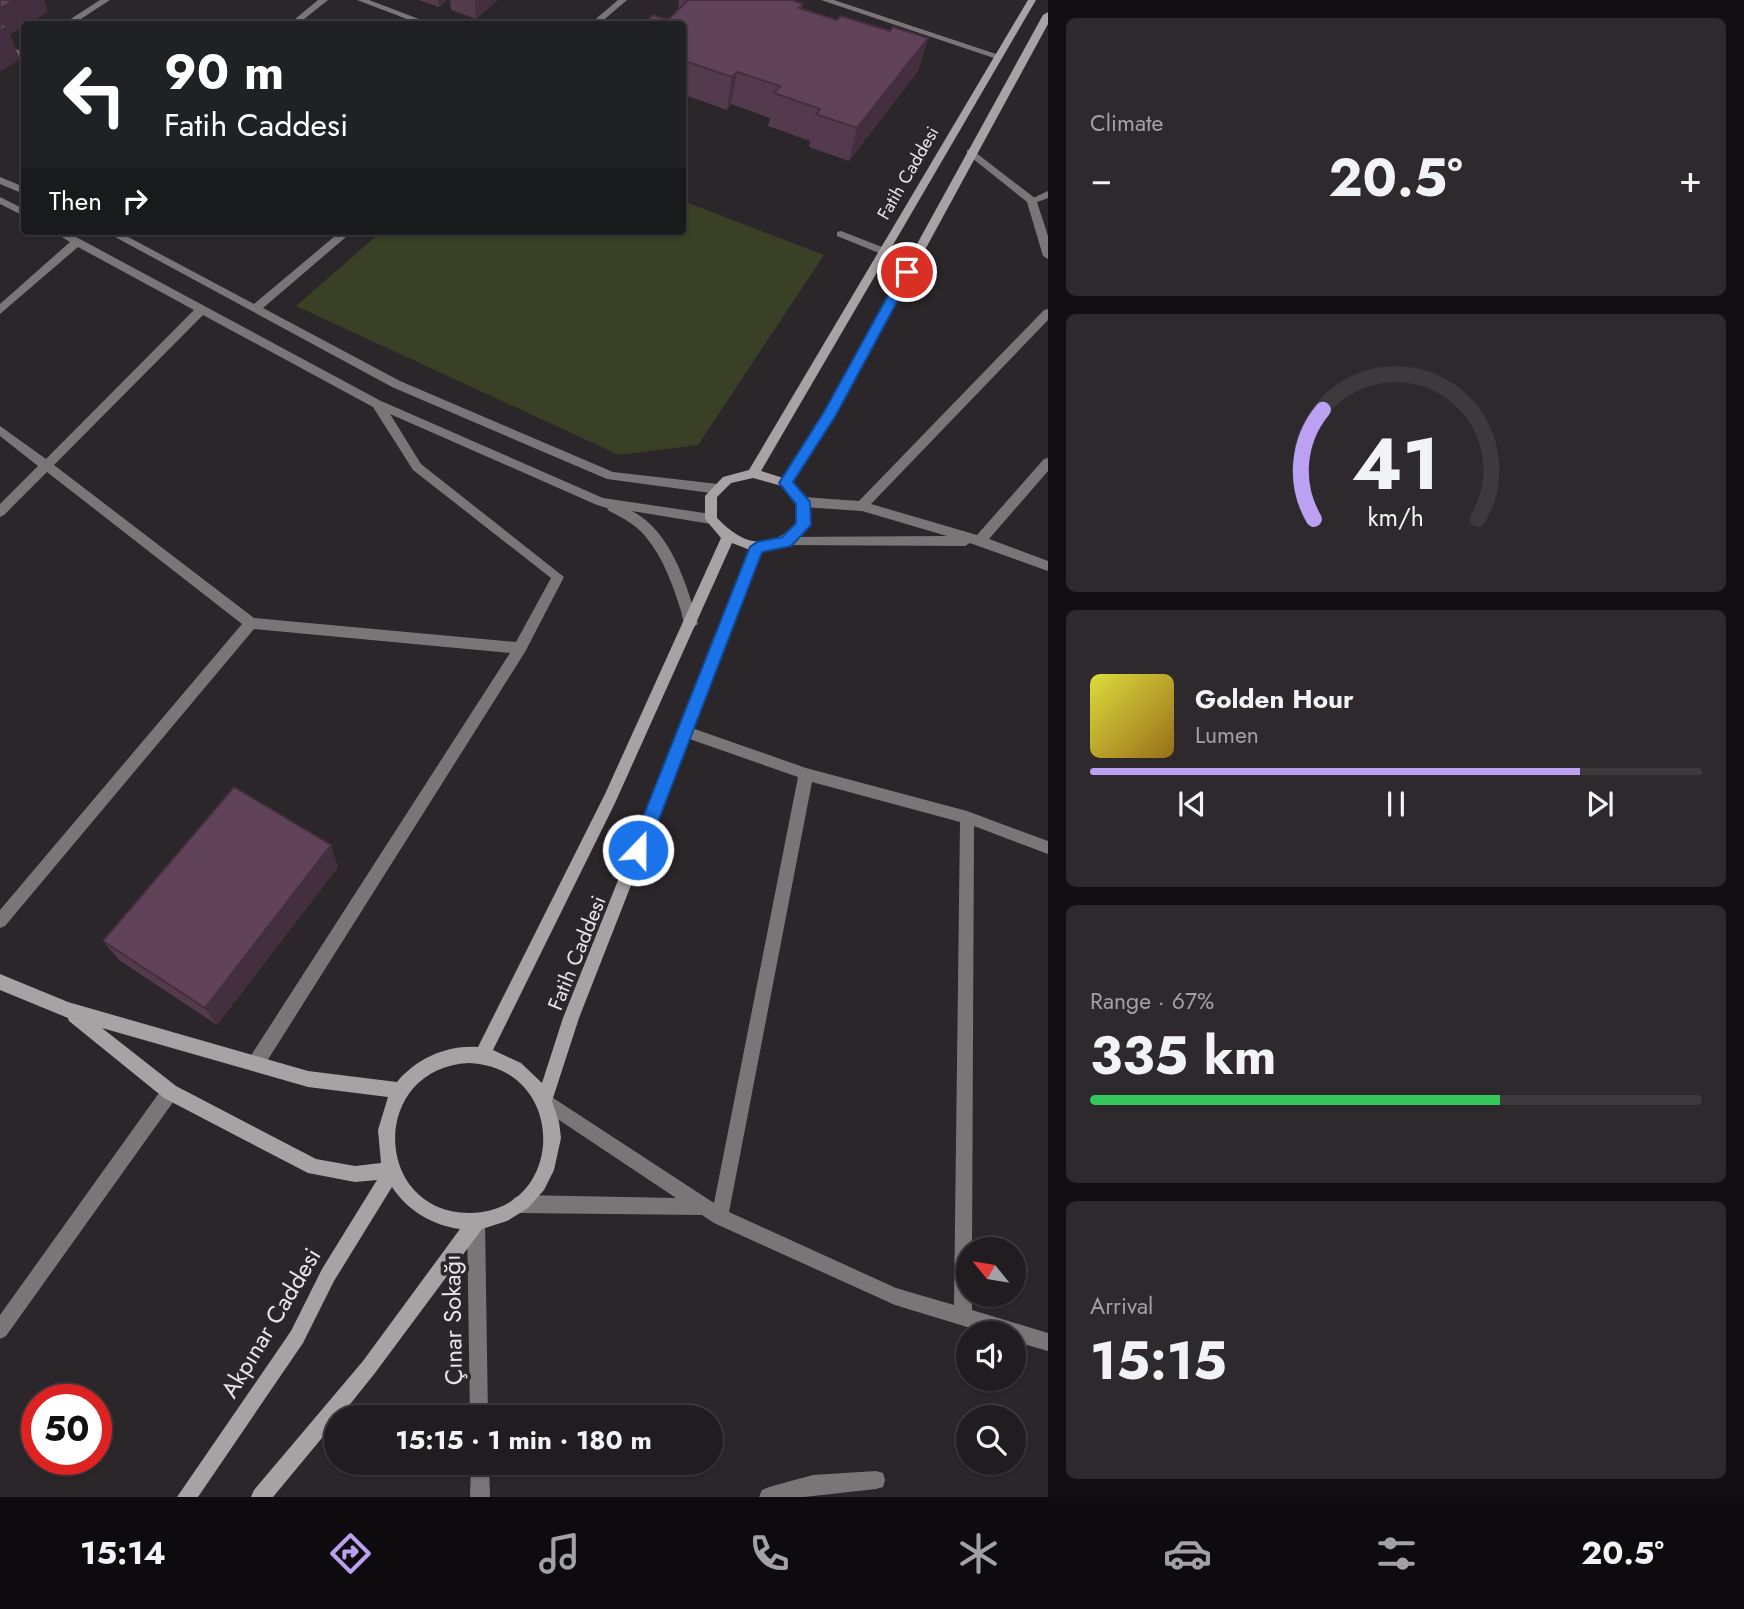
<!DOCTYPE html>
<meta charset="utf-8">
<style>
:root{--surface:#201c20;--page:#2d292d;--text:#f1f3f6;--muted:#a2a1a5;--line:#3d3a3e;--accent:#bca0f2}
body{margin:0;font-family:Jost,sans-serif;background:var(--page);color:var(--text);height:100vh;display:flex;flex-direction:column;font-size:26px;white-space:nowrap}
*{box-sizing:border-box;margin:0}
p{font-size:23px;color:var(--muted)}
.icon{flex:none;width:38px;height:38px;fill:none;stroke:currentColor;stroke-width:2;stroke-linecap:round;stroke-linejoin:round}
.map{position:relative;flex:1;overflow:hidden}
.side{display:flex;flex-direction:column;gap:18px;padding:18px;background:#120f12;width:696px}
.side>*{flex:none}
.top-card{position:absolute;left:21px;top:21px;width:665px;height:214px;border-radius:7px;box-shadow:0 2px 5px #0004,0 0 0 2px var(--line);background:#202124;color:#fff;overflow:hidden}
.needle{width:46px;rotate:300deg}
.buttons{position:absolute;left:956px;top:1237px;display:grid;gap:14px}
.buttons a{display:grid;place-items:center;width:70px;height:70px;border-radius:50%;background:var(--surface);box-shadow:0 2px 5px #0004,0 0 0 2px var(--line);font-size:35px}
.speed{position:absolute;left:21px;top:1384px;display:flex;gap:14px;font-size:35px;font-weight:700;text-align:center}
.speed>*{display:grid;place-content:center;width:91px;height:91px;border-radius:50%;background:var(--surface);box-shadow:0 2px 5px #0004,0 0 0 2px var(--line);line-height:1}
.speed .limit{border:10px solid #d22;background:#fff;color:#111}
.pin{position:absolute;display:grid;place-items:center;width:60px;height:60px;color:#fff;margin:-30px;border:4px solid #fff;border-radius:50%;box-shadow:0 2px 7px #0007}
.me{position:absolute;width:77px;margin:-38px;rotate:22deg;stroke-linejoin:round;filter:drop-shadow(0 0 5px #0008)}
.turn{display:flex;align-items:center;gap:24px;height:147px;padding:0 28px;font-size:32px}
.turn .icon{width:91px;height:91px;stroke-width:2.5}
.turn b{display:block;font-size:49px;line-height:60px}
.then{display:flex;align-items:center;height:66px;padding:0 28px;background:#0003;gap:14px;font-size:26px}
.big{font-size:52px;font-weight:700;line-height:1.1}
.side .tile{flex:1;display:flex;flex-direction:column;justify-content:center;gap:10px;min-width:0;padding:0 24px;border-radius:10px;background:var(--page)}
.side .dial{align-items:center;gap:0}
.dial svg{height:182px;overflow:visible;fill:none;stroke:var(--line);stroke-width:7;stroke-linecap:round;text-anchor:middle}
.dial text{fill:var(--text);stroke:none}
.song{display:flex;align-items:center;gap:21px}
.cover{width:84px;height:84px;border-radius:10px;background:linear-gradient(135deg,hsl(60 70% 55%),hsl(40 70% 35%))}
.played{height:7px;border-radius:4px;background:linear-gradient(90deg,var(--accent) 80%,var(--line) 80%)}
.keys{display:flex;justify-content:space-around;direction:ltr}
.heat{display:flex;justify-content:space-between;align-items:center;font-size:38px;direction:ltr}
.charge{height:10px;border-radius:5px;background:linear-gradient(90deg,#34c759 67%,var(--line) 0)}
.trip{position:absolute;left:324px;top:1405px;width:399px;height:70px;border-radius:35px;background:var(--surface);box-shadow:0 2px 5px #0004,0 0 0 2px var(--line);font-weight:700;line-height:70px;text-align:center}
.menu{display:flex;height:112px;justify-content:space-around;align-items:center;background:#0d0b0d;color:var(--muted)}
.menu .icon{width:49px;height:49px}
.menu .current{color:var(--accent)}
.menu b{font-size:32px;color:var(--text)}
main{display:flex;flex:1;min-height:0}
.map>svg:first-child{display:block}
.green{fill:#394025}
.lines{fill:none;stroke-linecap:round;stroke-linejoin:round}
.lane{fill:#797678;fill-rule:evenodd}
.street{fill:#797678;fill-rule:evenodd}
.secondary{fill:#a7a3a5;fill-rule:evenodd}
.wall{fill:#533a4d}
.shaded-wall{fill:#442f3e}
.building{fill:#614359;stroke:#442f3e;stroke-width:2}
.route{fill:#1a73e8;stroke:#114b97;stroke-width:2}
.labels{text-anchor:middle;stroke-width:7;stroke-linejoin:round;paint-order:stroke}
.far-street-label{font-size:18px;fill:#e8e5e7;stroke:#2b262a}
.street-label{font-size:21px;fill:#e8e5e7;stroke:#2b262a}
.near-street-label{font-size:24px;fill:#e8e5e7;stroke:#2b262a}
</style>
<main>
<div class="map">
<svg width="1048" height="1497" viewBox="0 0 1048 1497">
<rect width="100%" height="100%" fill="#2b262a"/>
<path class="green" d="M683 201 824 255 698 445 619 455 296 306 382 231H682Z"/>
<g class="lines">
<path class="lane" d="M1048 191V198L1032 204 1027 201Z
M841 231 887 249 888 251 883 254 879 253 837 236V232Z
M876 1471 883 1473 885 1480 883 1487 876 1489 804 1497H759L762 1490 769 1487 813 1475Z"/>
<path class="street" d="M100 0H110L73 24H63Z
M318 0H328L298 24H289Z
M357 0H369L432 24H420Z
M618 0H627L599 24H590Z
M821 0H834L1002 56 994 58Z
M0 42 20 51 24 50V57H18L0 49Z
M971 149 1036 199 1048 236V259L1043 256 1027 202 967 154V150Z
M0 177 24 187V194L0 184Z
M0 197 24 209V216L0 204Z
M52 231H65L381 401 603 498 711 514 717 519 711 524 632 511C671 531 687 585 698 624L691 629C683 626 683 619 681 611 673 585 663 557 645 536 635 524 623 518 609 511L607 508 597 505 390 414 421 464 564 577 525 652 262 1069 256 1071 250 1069 248 1063 250 1057 510 653 254 629 5 926 0 928V910L242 624 47 472 4 515 0 517V504L38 466 0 436V426L46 459 194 310 78 247 0 314V304L70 242ZM203 315 373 407 413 470 551 578 516 642 254 618 54 465Z
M104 231H117L254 304 341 231H353L263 308 400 381 613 472 718 484 724 489 718 494 607 479 392 387Z
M1048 309V320L871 504 977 535 1044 459 1048 458V471L989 539 1048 561V571L970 543 965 546 782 545 780 542 786 537 947 536 862 511 803 507 797 502 803 497 859 501 1044 310Z
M686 726 806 768 967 811 1048 841V854L974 826 972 1250H968V1295H972V1310L1048 1333V1351L1013 1341V1334H990L895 1305 714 1223 702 1215 520 1213 514 1210 511 1204 514 1198 520 1195 676 1198 538 1106 536 1100 538 1094 544 1092 714 1203 798 777 681 736 679 732 681 728ZM812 782 960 822 954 1305 896 1288 729 1212Z
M170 1084 176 1086 178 1092 176 1098 6 1336 0 1339V1315L164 1086Z
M476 1213 482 1216 485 1222 488 1418H470L467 1222 470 1216Z
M471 1463H489L490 1497H470Z"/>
<path class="secondary" d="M1028 0H1036L761 471 783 478 824 413 1043 15 1048 12V24L835 415 793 482 809 502V525L790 545 762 551 579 1018 552 1101 559 1122 561 1138 554 1170 544 1190 528 1208 507 1221 482 1229 375 1373 339 1418H336V1421L273 1497H251L254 1490 363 1361 460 1229C432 1225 408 1211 392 1187L334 1281 303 1343 198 1497H177L291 1331 322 1269 377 1180 355 1182 308 1173 164 1098 69 1021 68 1018 0 990V974L68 1002 308 1071 397 1082C417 1058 447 1045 478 1047L605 794 721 538 705 519V496L723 477 749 470ZM753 478 782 486 797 503V523C768 552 743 545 717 518V497L731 483ZM732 543 750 550 563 1018 542 1083 521 1063 493 1050 615 803ZM102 1028 308 1087 388 1097 378 1130 381 1163 355 1166 316 1159 176 1086ZM469 1063C570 1068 566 1213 469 1213 372 1212 369 1068 469 1063Z"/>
</g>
<path class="wall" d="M418 0H447L439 7Z
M450 0H498L476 19 451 10Z
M679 0H792L803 4 802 9 837 20 928 38 918 71 849 161 809 147 810 141 768 126 770 118 731 104 727 110 682 94V24L668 20 678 10Z
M338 867 217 1025 119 960 103 941Z"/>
<path class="shaded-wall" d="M15 0H44L48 12 27 24H24V26L10 34 20 59 0 72V31L3 29 0 20V8Z
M438 0H447L439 7Z
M477 0H498L476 19 475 1Z
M928 38 918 71 849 161 857 128Z
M737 72 731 104 727 110 732 77Z
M331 845 338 867 217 1025 205 1008Z"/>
<path class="building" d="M0 0H15L0 8Z
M688 0H792L803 4 799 8 837 20 841 16 890 31 893 27 928 38 857 128 816 114 820 109 774 93 780 86 737 72 732 77 682 60V24H644L653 15 668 20Z
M0 23 8 26 0 31Z
M234 787 331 845 205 1008 103 941Z"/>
<path class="route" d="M907 268 913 272 836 415 793 482 810 502 811 525 791 546 762 552 647 850 644 856 638 858 632 856 630 850 750 547 757 542 782 537 796 523V504L779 483 824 412 901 272Z"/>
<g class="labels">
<g class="far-street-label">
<text transform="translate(908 173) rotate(-60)" y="6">Fatih Caddesi</text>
</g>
<g class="street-label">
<text transform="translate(577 953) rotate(-68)" y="7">Fatih Caddesi</text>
</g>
<g class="near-street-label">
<text transform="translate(453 1320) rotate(-91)" y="8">Çınar Sokağı</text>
<text transform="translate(271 1323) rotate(-59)" y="8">Akpınar Caddesi</text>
</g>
</g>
</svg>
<div class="buttons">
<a><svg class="needle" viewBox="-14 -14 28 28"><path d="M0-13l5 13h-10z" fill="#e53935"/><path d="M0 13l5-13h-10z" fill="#a2a1a5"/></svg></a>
<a><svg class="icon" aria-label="sound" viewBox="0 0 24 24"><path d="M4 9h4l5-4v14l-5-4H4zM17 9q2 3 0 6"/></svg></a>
<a><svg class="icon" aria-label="search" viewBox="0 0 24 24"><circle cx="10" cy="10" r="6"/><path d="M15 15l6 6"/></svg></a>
</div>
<div class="speed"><div class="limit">50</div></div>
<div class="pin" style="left:907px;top:272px;background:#d93025"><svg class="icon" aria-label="arrive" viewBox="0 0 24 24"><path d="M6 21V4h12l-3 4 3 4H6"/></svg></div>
<svg class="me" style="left:638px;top:850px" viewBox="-20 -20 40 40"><circle r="17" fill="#1a73e8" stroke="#fff" stroke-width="3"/><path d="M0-11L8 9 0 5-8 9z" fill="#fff"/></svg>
<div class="trip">15:15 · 1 min · 180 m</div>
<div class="top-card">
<div class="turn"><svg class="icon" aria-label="left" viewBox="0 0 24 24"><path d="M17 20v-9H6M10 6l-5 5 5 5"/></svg><div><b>90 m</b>Fatih Caddesi</div></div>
<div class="then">Then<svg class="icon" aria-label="right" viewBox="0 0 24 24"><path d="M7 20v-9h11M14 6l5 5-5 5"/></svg></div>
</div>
</div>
<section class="side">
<div class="tile"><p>Climate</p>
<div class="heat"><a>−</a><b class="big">20.5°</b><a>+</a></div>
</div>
<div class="tile dial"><svg viewBox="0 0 100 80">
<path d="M14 69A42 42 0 1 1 86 69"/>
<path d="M14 69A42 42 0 0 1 18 21" stroke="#bca0f2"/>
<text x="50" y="56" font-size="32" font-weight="700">41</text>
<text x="50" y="72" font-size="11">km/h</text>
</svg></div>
<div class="tile">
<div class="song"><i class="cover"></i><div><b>Golden Hour</b><p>Lumen</p></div></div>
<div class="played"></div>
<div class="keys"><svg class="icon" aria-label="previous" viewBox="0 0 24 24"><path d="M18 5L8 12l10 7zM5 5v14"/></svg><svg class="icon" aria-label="pause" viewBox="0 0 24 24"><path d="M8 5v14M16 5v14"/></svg><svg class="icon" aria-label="next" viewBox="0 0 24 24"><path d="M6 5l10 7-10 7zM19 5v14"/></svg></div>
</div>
<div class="tile"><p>Range · 67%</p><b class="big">335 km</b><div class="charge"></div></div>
<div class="tile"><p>Arrival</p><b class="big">15:15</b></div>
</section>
</main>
<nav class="menu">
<b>15:14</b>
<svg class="icon current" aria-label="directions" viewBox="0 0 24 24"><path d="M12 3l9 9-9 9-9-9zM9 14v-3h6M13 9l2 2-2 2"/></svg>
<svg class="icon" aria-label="music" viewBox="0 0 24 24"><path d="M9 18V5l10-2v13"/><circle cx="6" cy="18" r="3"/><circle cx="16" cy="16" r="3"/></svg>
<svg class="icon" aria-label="phone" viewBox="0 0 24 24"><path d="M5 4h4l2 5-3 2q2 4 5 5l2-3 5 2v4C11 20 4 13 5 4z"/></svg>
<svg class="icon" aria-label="climate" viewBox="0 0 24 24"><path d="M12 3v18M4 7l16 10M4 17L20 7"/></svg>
<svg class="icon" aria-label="car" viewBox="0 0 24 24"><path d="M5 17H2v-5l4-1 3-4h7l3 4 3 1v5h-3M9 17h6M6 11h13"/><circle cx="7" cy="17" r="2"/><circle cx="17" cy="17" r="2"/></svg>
<svg class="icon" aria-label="filters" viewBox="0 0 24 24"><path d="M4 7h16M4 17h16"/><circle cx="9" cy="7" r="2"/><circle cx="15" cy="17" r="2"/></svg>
<b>20.5°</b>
</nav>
